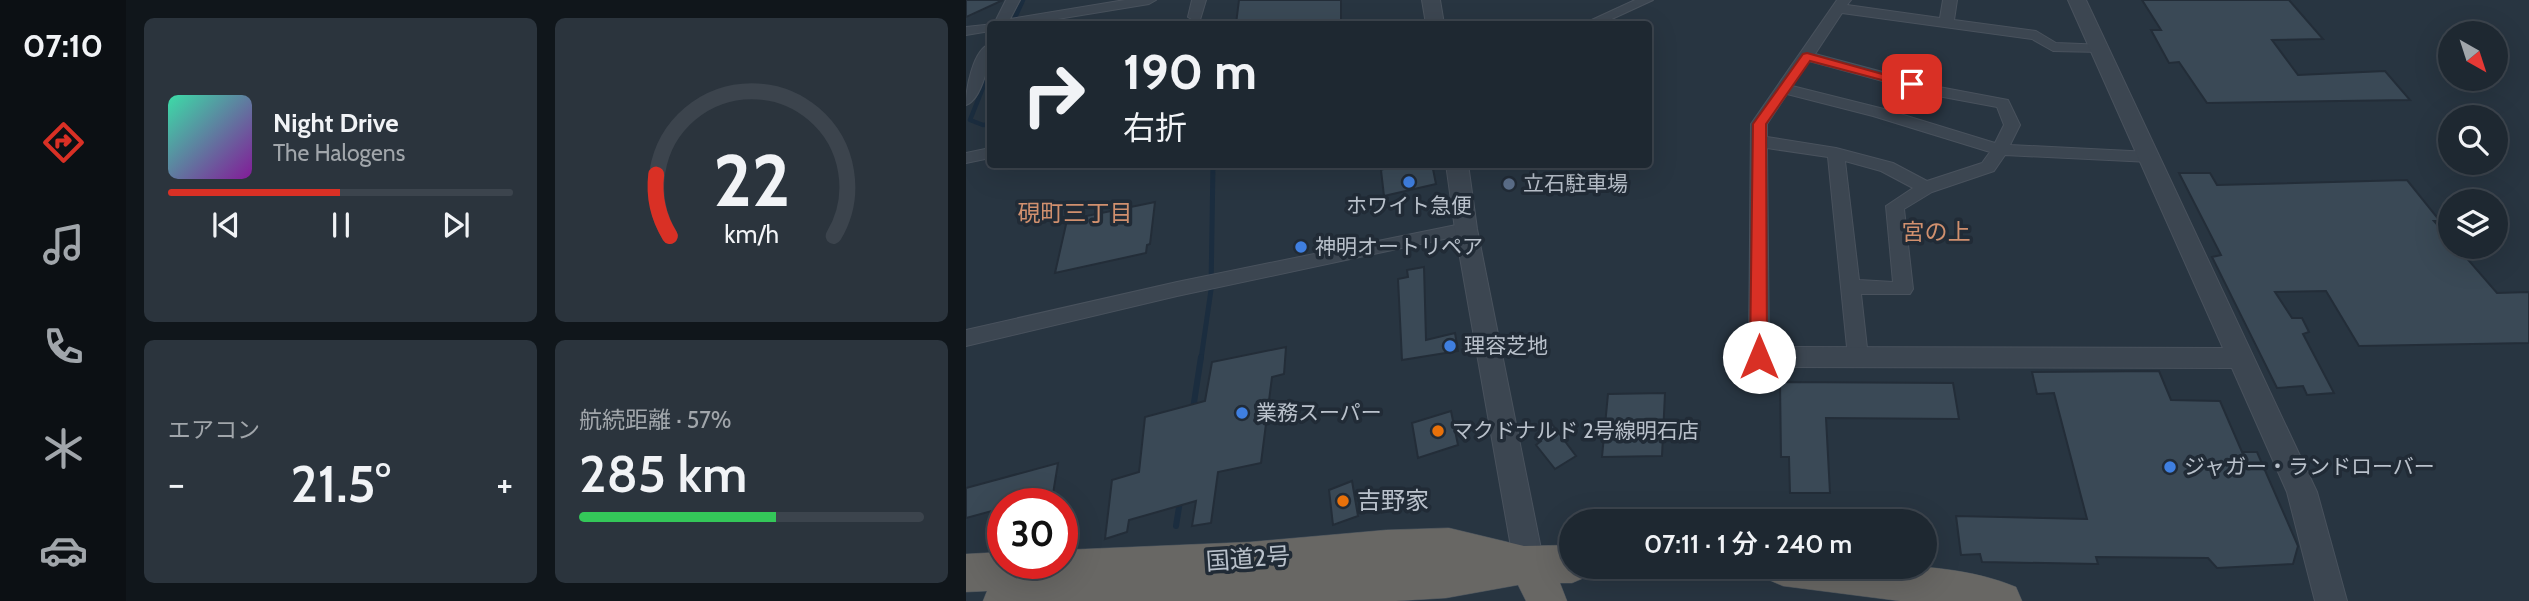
<!DOCTYPE html>
<html lang="ja">
<meta charset="utf-8">
<style>
:root{--surface:#1e2831;--page:#2b343d;--text:#f1f3f6;--muted:#a1a6ab;--line:#3c444d;--accent:#d93025}
body{margin:0;font-family:Cabin,"Noto Sans JP",sans-serif;background:var(--page);color:var(--text);height:100vh;display:flex;flex-direction:column;font-size:26px;white-space:nowrap}
*{box-sizing:border-box;margin:0}
p{font-size:23px;color:var(--muted)}
.icon{flex:none;width:38px;height:38px;fill:none;stroke:currentColor;stroke-width:2;stroke-linecap:round;stroke-linejoin:round}
.map{position:relative;flex:1;overflow:hidden}
.side{display:flex;flex-direction:column;gap:18px;padding:18px;background:#10161b;width:840px}
.side>*{flex:none}
.hud{position:absolute;left:21px;top:21px;width:665px;height:147px;border-radius:7px;box-shadow:0 7px 28px #0002,0 0 0 2px var(--line);background:#1e2831;color:var(--text);overflow:hidden}
.needle{width:46px;rotate:141deg}
.controls{position:absolute;left:1472px;top:21px;display:grid;gap:14px}
.controls a{display:grid;place-items:center;width:70px;height:70px;border-radius:50%;background:var(--surface);box-shadow:0 7px 28px #0002,0 0 0 2px var(--line);font-size:35px}
.speed{position:absolute;left:21px;top:488px;display:flex;gap:14px;font-size:35px;font-weight:700;text-align:center}
.speed>*{display:grid;place-content:center;width:91px;height:91px;border-radius:50%;background:var(--surface);box-shadow:0 7px 28px #0002,0 0 0 2px var(--line);line-height:1}
.speed .limit{border:10px solid #d22;background:#fff;color:#111}
.pin{position:absolute;display:grid;place-items:center;width:60px;height:60px;color:#fff;margin:-30px;border-radius:14px;box-shadow:0 4px 10px #0006}
.me{position:absolute;width:77px;margin:-38px;rotate:0deg;stroke-linejoin:round;filter:drop-shadow(0 0 5px #0008)}
.turn{display:flex;align-items:center;gap:24px;height:147px;padding:0 21px;font-size:32px}
.turn .icon{width:91px;height:91px;stroke-width:2.5}
.turn b{display:block;font-size:49px;line-height:60px}
.big{font-size:52px;font-weight:600;line-height:1.1}
.side .widget{flex:1;display:flex;flex-direction:column;justify-content:center;gap:10px;min-width:0;padding:0 24px;border-radius:10px;background:var(--page)}
.side .dial{align-items:center;gap:0}
.dial svg{height:182px;overflow:visible;fill:none;stroke:var(--line);stroke-width:7;stroke-linecap:round;text-anchor:middle}
.dial text{fill:var(--text);stroke:none}
.song{display:flex;align-items:center;gap:21px}
.cover{width:84px;height:84px;border-radius:10px;background:linear-gradient(135deg,hsl(160 70% 55%),hsl(290 70% 35%))}
.played{height:7px;border-radius:4px;background:linear-gradient(90deg,var(--accent) 50%,var(--line) 50%)}
.keys{display:flex;justify-content:space-around;direction:ltr}
.heat{display:flex;justify-content:space-between;align-items:center;font-size:38px;direction:ltr}
.charge{height:10px;border-radius:5px;background:linear-gradient(90deg,#34c759 57%,var(--line) 0)}
.side .tiles{flex:1;display:grid;gap:18px;grid-template-columns:repeat(2,1fr)}
.trip{position:absolute;left:593px;top:509px;width:378px;height:70px;border-radius:35px;background:var(--surface);box-shadow:0 7px 28px #0002,0 0 0 2px var(--line);font-weight:600;line-height:70px;text-align:center}
main{display:flex;flex:1;min-height:0}
.tabs{display:flex;flex-direction:column;width:126px;justify-content:space-around;align-items:center;background:#0c1014;color:var(--muted)}
.tabs .icon{width:49px;height:49px}
.tabs .active{color:var(--accent)}
.tabs b{font-size:32px;color:var(--text)}
.map>svg:first-child{display:block}
.lines{fill:none;stroke-linecap:round;stroke-linejoin:round}
.stream-far2{stroke:#1b2d3f;stroke-width:4.5}
.stream-far1{stroke:#1b2d3f;stroke-width:5}
.stream{stroke:#1b2d3f;stroke-width:6}
.building{fill:#3a4956;stroke:#232d38;stroke-width:2}
.minor-casing{stroke:#49525d;stroke-width:2}
.tertiary-casing{stroke:#49525d;stroke-width:2}
.trunk-casing{stroke:#47515b;stroke-width:1}
.minor{fill:#3c4651;fill-rule:evenodd}
.tertiary{fill:#3c4651;fill-rule:evenodd}
.trunk{fill:#686764;fill-rule:evenodd}
.route{fill:#d93025;stroke:#8d1f18;stroke-width:2}
.shop-dot{fill:#3f7fe0;stroke:#212b36;stroke-width:2.5}
.service-dot{fill:#5c6f8a;stroke:#212b36;stroke-width:2.5}
.food-dot{fill:#e8710a;stroke:#212b36;stroke-width:2.5}
.labels{text-anchor:middle;stroke-width:7;stroke-linejoin:round;paint-order:stroke}
.poi-label{font-size:21px;fill:#b9c1cb;stroke:#212b36;text-anchor:start}
.neighbourhood-label{font-size:23px;fill:#d1906e;stroke:#212b36}
.near-poi-label{font-size:24px;fill:#b9c1cb;stroke:#212b36;text-anchor:start}
.near-street-label{font-size:24px;fill:#b9c1cb;stroke:#212b36}
</style>
<main>
<nav class="tabs">
<b>07:10</b>
<svg class="icon active" aria-label="directions" viewBox="0 0 24 24"><path d="M12 3l9 9-9 9-9-9zM9 14v-3h6M13 9l2 2-2 2"/></svg>
<svg class="icon" aria-label="music" viewBox="0 0 24 24"><path d="M9 18V5l10-2v13"/><circle cx="6" cy="18" r="3"/><circle cx="16" cy="16" r="3"/></svg>
<svg class="icon" aria-label="phone" viewBox="0 0 24 24"><path d="M5 4h4l2 5-3 2q2 4 5 5l2-3 5 2v4C11 20 4 13 5 4z"/></svg>
<svg class="icon" aria-label="climate" viewBox="0 0 24 24"><path d="M12 3v18M4 7l16 10M4 17L20 7"/></svg>
<svg class="icon" aria-label="car" viewBox="0 0 24 24"><path d="M5 17H2v-5l4-1 3-4h7l3 4 3 1v5h-3M9 17h6M6 11h13"/><circle cx="7" cy="17" r="2"/><circle cx="17" cy="17" r="2"/></svg>
</nav>
<section class="side">
<div class="tiles">
<div class="widget">
<div class="song"><i class="cover"></i><div><b>Night Drive</b><p>The Halogens</p></div></div>
<div class="played"></div>
<div class="keys"><svg class="icon" aria-label="previous" viewBox="0 0 24 24"><path d="M18 5L8 12l10 7zM5 5v14"/></svg><svg class="icon" aria-label="pause" viewBox="0 0 24 24"><path d="M8 5v14M16 5v14"/></svg><svg class="icon" aria-label="next" viewBox="0 0 24 24"><path d="M6 5l10 7-10 7zM19 5v14"/></svg></div>
</div>
<div class="widget dial"><svg viewBox="0 0 100 80">
<path d="M14 69A42 42 0 1 1 86 69"/>
<path d="M14 69A42 42 0 0 1 8 42" stroke="#d93025"/>
<text x="50" y="56" font-size="32" font-weight="700">22</text>
<text x="50" y="72" font-size="11">km/h</text>
</svg></div>
<div class="widget"><p>エアコン</p>
<div class="heat"><a>−</a><b class="big">21.5°</b><a>+</a></div>
</div>
<div class="widget"><p>航続距離 · 57%</p><b class="big">285 km</b><div class="charge"></div></div>
</div>
</section>
<div class="map">
<svg width="1563" height="601" viewBox="0 0 1563 601">
<rect width="100%" height="100%" fill="#283541"/>
<g class="lines">
<path class="stream-far2" d="M46 24 57 0
M24 70 4 120 17 125 24 124"/>
<path class="stream-far1" d="M235 359 245 290 247 164"/>
<path class="stream" d="M227 409 235 357
M210 526 214 501"/>
</g>
<path class="building" d="M0 0H37L0 17Z
M273 0H375V24H270Z
M1176 0H1323L1357 39 1306 40 1332 75 1419 71 1444 100 1241 103 1213 62 1203 63 1185 30H1195Z
M429 164H466L470 184 418 196 415 170Z
M1213 173H1244L1251 185 1441 180 1474 221H1468L1484 239V247H1491L1531 293 1563 292V343L1393 346 1360 291 1309 292 1326 318H1336L1343 332 1337 334 1368 393 1341 395 1337 386 1311 388 1246 257 1255 255Z
M189 202 184 244 181 245 180 253 89 273 101 220Z
M458 267 460 340 489 333 492 351 436 360 432 279 442 277 441 270Z
M320 347 318 374 306 377 295 463 252 472 245 523 226 526 230 501 163 520 161 532 139 539 146 480 173 472 179 417 239 401 246 362Z
M1193 371 1205 400 1254 401 1276 452H1291L1332 546 1327 564 1251 568 1242 558 1130 557 1132 564 1016 562 1014 554 995 555 990 516 1121 519 1088 393 1071 394 1066 372Z
M814 382 987 383 993 419 860 418 864 493H824L823 457H815Z
M699 393 696 456 636 457 642 394Z
M485 411 492 445 452 458 446 423Z
M586 424 610 456 589 469 570 445 575 441 570 434Z
M92 463 87 494 50 504H37V508L0 518V488Z
M386 481 392 516 367 525 363 490Z"/>
<g class="lines">
<g class="minor-casing">
<path id="minor" d="M40 0H54L44 19 159 0H190L183 4 61 24H24V31L0 35V27L28 24Z
M226 0H240L234 20 229 21 222 17Z
M669 0H687L635 24H617Z
M871 0H885L881 5 974 18 977 0H991L988 20 1070 31 1090 43 1140 45 1142 48 1135 52 1087 51 1066 39 876 13 849 54 973 87 1042 100 1054 125 1044 145 1184 152 1192 157 1184 162 1039 155 1028 171 966 192 938 209 947 289 944 294H895L902 357 899 363 892 365 885 363 882 357 862 157 801 148 803 357 800 363 793 365 786 363 783 357 785 124ZM843 61 972 96 1031 107 1038 125 1029 143 918 109 826 86ZM821 94 907 116 1024 152 1016 163 961 181 927 163 870 148 801 137V124ZM879 161 915 171 947 188 920 206 927 282 893 280Z
M24 44C25 58 16 100 0 105 0 89 7 49 24 44Z
M24 148V158L0 163V153Z
M500 223 506 225 509 229 506 233 211 296 0 346V330L211 282Z"/>
</g>
<g class="tertiary-casing">
<path id="tertiary" d="M456 0H474L478 24H460Z
M1102 0H1120L1351 492 1381 601H1349L1321 492 1266 368 793 367 784 364 780 357 784 350 793 347 1257 348Z
M480 164H502L511 229 578 564 574 574 563 579 552 574 548 564 489 229Z"/>
</g>
<g class="trunk-casing">
<path id="trunk" d="M483 528 558 546 606 545V567H625L620 577 606 583H594L601 601H560L552 585 480 598 430 601H17L21 591 0 592V554L37 552V564H96V550L284 542 420 530Z
M797 567C878 567 975 556 1050 587L1056 601H934L817 586 803 580Z"/>
</g>
<use href="#minor" class="minor"/>
<use href="#tertiary" class="tertiary"/>
<use href="#trunk" class="trunk"/>
</g>
<path class="route" d="M841 53 952 84 946 88 844 61 800 124 801 357 799 362H787L784 357 787 124 837 54Z"/>
<g class="shop-dot">
<circle cx="443" cy="182" r="7"/>
<circle cx="335" cy="247" r="7"/>
<circle cx="484" cy="346" r="7"/>
<circle cx="276" cy="413" r="7"/>
<circle cx="1204" cy="467" r="7"/>
</g>
<circle class="service-dot" cx="543" cy="184" r="7"/>
<g class="food-dot">
<circle cx="472" cy="431" r="7"/>
<circle cx="377" cy="501" r="7"/>
</g>
<g class="labels">
<g class="poi-label">
<text x="557" y="191">立石駐車場</text>
<text x="443" y="213" text-anchor="middle">ホワイト急便</text>
<text x="349" y="254">神明オートリペア</text>
<text x="498" y="353">理容芝地</text>
<text x="290" y="420">業務スーパー</text>
<text x="486" y="438">マクドナルド 2号線明石店</text>
<text x="1218" y="474">ジャガー・ランドローバー</text>
</g>
<g class="neighbourhood-label">
<text x="109" y="221">硯町三丁目</text>
<text x="970" y="240">宮の上</text>
</g>
<g class="near-poi-label">
<text x="391" y="509">吉野家</text>
</g>
<g class="near-street-label">
<text transform="translate(282 559) rotate(-4)" y="8">国道2号</text>
</g>
</g>
</svg>
<div class="controls">
<a><svg class="needle" viewBox="-14 -14 28 28"><path d="M0-13l5 13h-10z" fill="#e53935"/><path d="M0 13l5-13h-10z" fill="#a1a6ab"/></svg></a>
<a><svg class="icon" aria-label="search" viewBox="0 0 24 24"><circle cx="10" cy="10" r="6"/><path d="M15 15l6 6"/></svg></a>
<a><svg class="icon" aria-label="layers" viewBox="0 0 24 24"><path d="M12 4l9 5-9 5-9-5zM3 14l9 5 9-5"/></svg></a>
</div>
<div class="speed"><div class="limit">30</div></div>
<div class="pin" style="left:946px;top:84px;background:#d93025"><svg class="icon" aria-label="arrive" viewBox="0 0 24 24"><path d="M6 21V4h12l-3 4 3 4H6"/></svg></div>
<svg class="me" style="left:793px;top:357px" viewBox="-20 -20 40 40"><circle r="19" fill="#fff"/><path d="M0-13L10 11 0 6-10 11z" fill="#d93025"/></svg>
<div class="trip">07:11 · 1 分 · 240 m</div>
<div class="hud">
<div class="turn"><svg class="icon" aria-label="right" viewBox="0 0 24 24"><path d="M7 20v-9h11M14 6l5 5-5 5"/></svg><div><b>190 m</b>右折</div></div>
</div>
</div>
</main>
